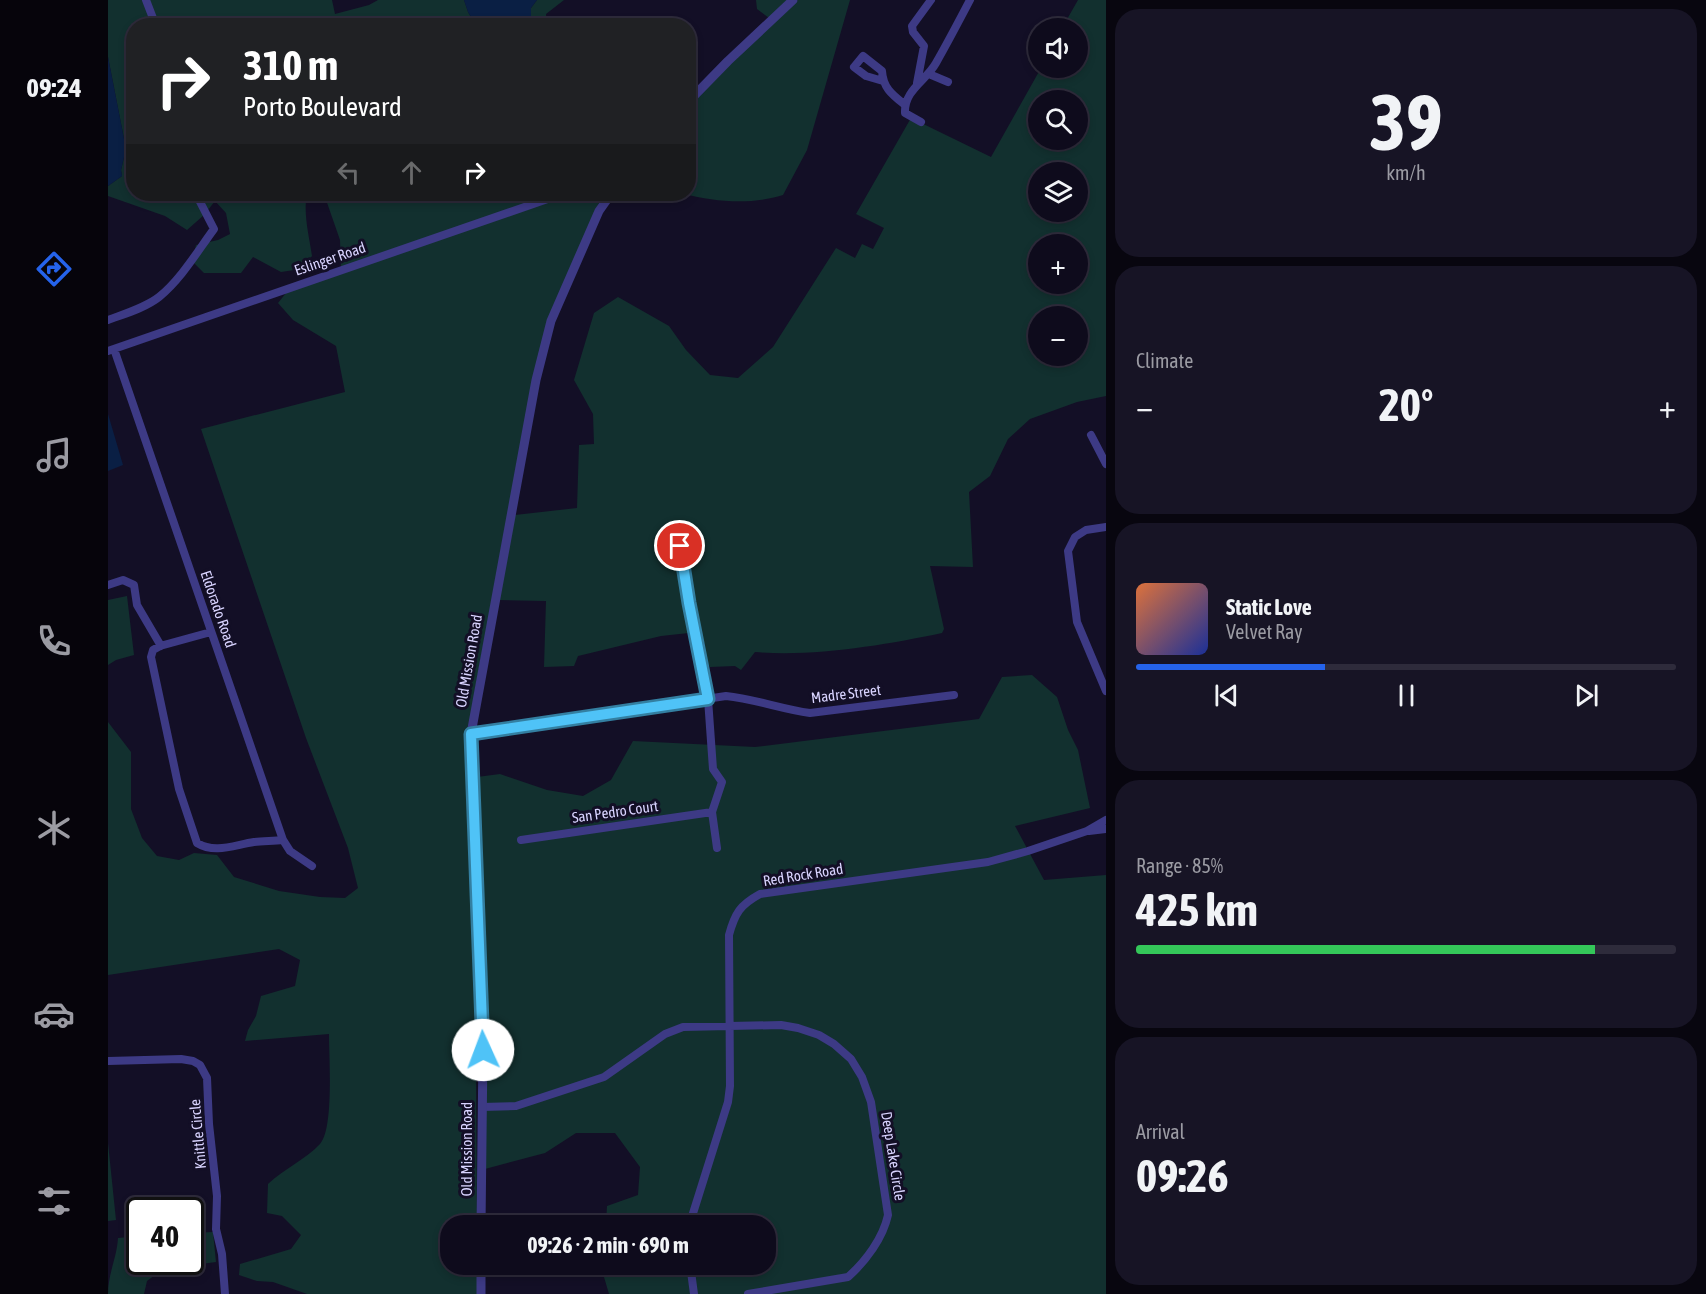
<!DOCTYPE html>
<meta charset="utf-8">
<style>
:root{--surface:#0e0b1c;--page:#171425;--text:#f1f3f6;--muted:#9b9ba3;--line:#2e2b3b;--accent:#2563eb}
body{margin:0;font-family:"Asap Condensed",sans-serif;background:var(--page);color:var(--text);height:100vh;display:flex;flex-direction:column;font-size:22px;white-space:nowrap}
*{box-sizing:border-box;margin:0}
p{font-size:20px;color:var(--muted)}
.icon{flex:none;width:33px;height:33px;fill:none;stroke:currentColor;stroke-width:2;stroke-linecap:round;stroke-linejoin:round}
.map{position:relative;flex:1;overflow:hidden}
.sheet{display:flex;flex-direction:column;gap:9px;padding:9px;background:#08060f;width:600px}
.sheet>*{flex:none}
.banner{position:absolute;left:18px;top:18px;width:570px;height:183px;border-radius:24px;box-shadow:0 3px 9px #0003,0 0 0 2px var(--line);background:#202124;color:#fff;overflow:hidden}
.tools{position:absolute;left:920px;top:18px;display:grid;gap:12px}
.tools a{display:grid;place-items:center;width:60px;height:60px;border-radius:50%;background:var(--surface);box-shadow:0 3px 9px #0003,0 0 0 2px var(--line);font-size:30px}
.speed{position:absolute;left:18px;top:1197px;display:flex;gap:12px;font-size:30px;font-weight:700;text-align:center}
.speed>*{display:grid;place-content:center;width:78px;height:78px;border-radius:50%;background:var(--surface);box-shadow:0 3px 9px #0003,0 0 0 2px var(--line);line-height:1}
.speed .limit{border:3px solid #111;border-radius:9px;background:#fff;color:#111}
.pin{position:absolute;display:grid;place-items:center;width:51px;height:51px;color:#fff;margin:-26px;border:3px solid #fff;border-radius:50%;box-shadow:0 2px 6px #0007}
.me{position:absolute;width:66px;margin:-33px;rotate:358deg;stroke-linejoin:round;filter:drop-shadow(0 0 4px #0008)}
.turn{display:flex;align-items:center;gap:21px;height:126px;padding:0 18px;font-size:27px}
.turn .icon{width:78px;height:78px;stroke-width:2.5}
.turn b{display:block;font-size:42px;line-height:51px}
.lanes{display:flex;align-items:center;height:57px;padding:0 18px;background:#0003;justify-content:center;gap:30px;direction:ltr}
.lanes .off{opacity:.35}
.big{font-size:45px;font-weight:700;line-height:1.1}
.sheet .widget{flex:1;display:flex;flex-direction:column;justify-content:center;gap:9px;min-width:0;padding:0 21px;border-radius:24px;background:var(--page)}
.sheet .dial{align-items:center;gap:0}
.dial b{font-size:78px;line-height:1}
.song{display:flex;align-items:center;gap:18px}
.cover{width:72px;height:72px;border-radius:9px;background:linear-gradient(135deg,hsl(20 70% 55%),hsl(230 70% 35%))}
.played{height:6px;border-radius:3px;background:linear-gradient(90deg,var(--accent) 35%,var(--line) 35%)}
.keys{display:flex;justify-content:space-around;direction:ltr}
.heat{display:flex;justify-content:space-between;align-items:center;font-size:33px;direction:ltr}
.charge{height:9px;border-radius:4px;background:linear-gradient(90deg,#34c759 85%,var(--line) 0)}
.trip{position:absolute;left:332px;top:1215px;width:336px;height:60px;border-radius:24px;background:var(--surface);box-shadow:0 3px 9px #0003,0 0 0 2px var(--line);font-weight:700;line-height:60px;text-align:center}
main{display:flex;flex:1;min-height:0}
.tabs{display:flex;flex-direction:column;width:108px;justify-content:space-around;align-items:center;background:#06040b;color:var(--muted)}
.tabs .icon{width:42px;height:42px}
.tabs .active{color:var(--accent)}
.tabs b{font-size:27px;color:var(--text)}
.map>svg:first-child{display:block}
.green{fill:#12302f;fill-rule:evenodd}
.water{fill:#0a1f44}
.lines{fill:none;stroke-linecap:round;stroke-linejoin:round}
.minor{stroke:#3d3a85;stroke-width:8}
.tertiary{stroke:#3d3a85;stroke-width:9}
.route-casing{stroke:#337fa1;stroke-width:15}
.route{stroke:#4fc3f7;stroke-width:10}
.labels{text-anchor:middle;stroke-width:6;stroke-linejoin:round;paint-order:stroke}
.street-label{font-size:15px;fill:#d9d4ff;stroke:#130f26}
</style>
<main>
<nav class="tabs">
<b>09:24</b>
<svg class="icon active" aria-label="directions" viewBox="0 0 24 24"><path d="M12 3l9 9-9 9-9-9zM9 14v-3h6M13 9l2 2-2 2"/></svg>
<svg class="icon" aria-label="music" viewBox="0 0 24 24"><path d="M9 18V5l10-2v13"/><circle cx="6" cy="18" r="3"/><circle cx="16" cy="16" r="3"/></svg>
<svg class="icon" aria-label="phone" viewBox="0 0 24 24"><path d="M5 4h4l2 5-3 2q2 4 5 5l2-3 5 2v4C11 20 4 13 5 4z"/></svg>
<svg class="icon" aria-label="climate" viewBox="0 0 24 24"><path d="M12 3v18M4 7l16 10M4 17L20 7"/></svg>
<svg class="icon" aria-label="car" viewBox="0 0 24 24"><path d="M5 17H2v-5l4-1 3-4h7l3 4 3 1v5h-3M9 17h6M6 11h13"/><circle cx="7" cy="17" r="2"/><circle cx="17" cy="17" r="2"/></svg>
<svg class="icon" aria-label="filters" viewBox="0 0 24 24"><path d="M4 7h16M4 17h16"/><circle cx="9" cy="7" r="2"/><circle cx="15" cy="17" r="2"/></svg>
</nav>
<div class="map">
<svg width="998" height="1294" viewBox="0 0 998 1294">
<rect width="100%" height="100%" fill="#130f26"/>
<path class="green" d="M0 0H224L227 14 261 5 270 0H356L360 12 368 25 26 26V194H199C195 214 201 235 204 256L193 269 173 272 145 257 133 273H96L84 261 88 245 110 240 122 234 118 213 107 201 96 215 79 230 57 216 0 196V186L14 176 13 170 18 149 0 57Z
M429 0H456L438 14 439 25H423V8Z
M648 0H680L661 18 649 9Z
M690 0H742L699 150 675 195C643 205 608 202 576 194H580L581 107 622 64Z
M970 0H998V396L969 402 922 419 900 439 882 476 861 492 865 567 822 566 836 629 834 633C777 645 706 657 647 652L633 670 627 666 602 667 598 660 597 644 590 632 553 636 470 656 466 666 436 667 438 601 391 600 407 515 469 508 471 445 486 444 485 414 466 380 486 313 510 297 561 326 578 350 602 375 630 378 665 347 728 248 747 258 754 244 765 249 776 228 748 214 803 118 883 157 933 68H969V28H954ZM930 100H969V140H930ZM930 172H969V212H930ZM930 244H969V284H930ZM930 316H969V356H930Z
M216 194H480L479 200 494 196 440 320 370 673 360 733 368 1064 369 1225 342 1226V1264L369 1265V1294H199L165 1282 149 1281 131 1275 132 1264 183 1249 193 1235 174 1216 159 1213 160 1184C176 1169 198 1159 212 1144 226 1129 221 1057 221 1034L137 1041 140 1030 148 1016 153 996 187 986 192 960 171 949 0 975V722L23 752V809L34 838 49 856 71 860 86 853 109 855 126 877 171 891 212 897 237 898 250 888 240 848 198 738 93 429 237 392 228 346 185 320 170 303 186 283 233 268 232 240Z
M19 596 26 655 8 660 0 665V600Z
M924 675 949 697 960 730 970 750 982 808 907 826 936 880 998 875V1294H501L496 1277 497 1265 657 1264V1226L498 1225 499 1206 530 1195 532 1167 507 1133H468L437 1153 377 1169 369 777 392 774 439 790 475 796 503 780 525 741 647 747 871 719 894 677Z
M0 1143 8 1220 0 1221Z
M105 1232 108 1262 55 1269 39 1281 36 1294H0C0 1274 9 1257 10 1238L31 1236 32 1262H82L83 1233Z"/>
<path class="water" d="M356 0H429L423 8V26L368 25 360 12Z
M0 57 18 149 13 170 14 176 0 186Z
M0 414 15 465 0 471Z"/>
<g class="lines">
<path class="minor" d="M38 0 48 26
M821 74 840 82
M775 81 758 76 746 67 755 56 774 71C775 87 783 94 796 104
M809 83 816 46 805 32 804 26 823 0
M813 122 797 113C796 90 818 81 828 63 840 42 851 21 862 0
M0 320C16 314 37 308 51 297 73 279 89 252 106 229L88 194
M6 349 175 840 182 851 204 866
M0 351 454 194
M983 435 998 464
M998 527 978 530 967 537 960 551 969 622 998 691
M572 546 600 699 605 769 614 782 604 812 609 848
M0 585 15 580 26 585 29 605 53 646
M103 632 52 646 45 650 43 657 71 789 89 843C107 854 126 845 146 842 155 841 165 841 175 840
M363 734 618 696C647 699 673 709 702 713L846 695
M981 831 998 829
M413 840 604 812
M0 1061 73 1059 85 1061 92 1065 99 1078 101 1124 109 1196 108 1229 114 1254 117 1294
M374 1107 408 1106 496 1077 557 1034 575 1027 673 1025 690 1028 711 1035 726 1044 743 1059 754 1077 763 1102 780 1215C775 1238 758 1261 740 1277L640 1294
M581 1226 620 1102 622 1086 621 935C627 913 632 905 652 894L880 862 920 851 979 831 998 820
M582 1264 586 1294"/>
<path class="tertiary" d="M580 102 620 61 685 0
M373 1226 375 1050 363 734 428 380 443 321 491 211 503 194
M373 1294V1264"/>
</g>
<g class="lines">
<g class="route-casing">
<path id="route" d="M375 1050 363 734 600 699 581 603 572 546"/>
</g>
<use href="#route" class="route"/>
</g>
<g class="labels">
<g class="street-label">
<text transform="translate(222 259) rotate(-19)" y="5">Eslinger Road</text>
<text transform="translate(110 609) rotate(71)" y="5">Eldorado Road</text>
<text transform="translate(361 661) rotate(-80)" y="5">Old Mission Road</text>
<text transform="translate(738 694) rotate(-7)" y="5">Madre Street</text>
<text transform="translate(507 812) rotate(-8)" y="5">San Pedro Court</text>
<text transform="translate(695 875) rotate(-9)" y="5">Red Rock Road</text>
<text transform="translate(90 1134) rotate(-95)" y="5">Knittle Circle</text>
<text transform="translate(359 1149) rotate(-90)" y="5">Old Mission Road</text>
<text transform="translate(785 1156) rotate(81)" y="5">Deep Lake Circle</text>
</g>
</g>
</svg>
<div class="tools">
<a><svg class="icon" aria-label="sound" viewBox="0 0 24 24"><path d="M4 9h4l5-4v14l-5-4H4zM17 9q2 3 0 6"/></svg></a>
<a><svg class="icon" aria-label="search" viewBox="0 0 24 24"><circle cx="10" cy="10" r="6"/><path d="M15 15l6 6"/></svg></a>
<a><svg class="icon" aria-label="layers" viewBox="0 0 24 24"><path d="M12 4l9 5-9 5-9-5zM3 14l9 5 9-5"/></svg></a>
<a>+</a>
<a>−</a>
</div>
<div class="speed"><div class="limit">40</div></div>
<div class="pin" style="left:572px;top:546px;background:#d93025"><svg class="icon" aria-label="arrive" viewBox="0 0 24 24"><path d="M6 21V4h12l-3 4 3 4H6"/></svg></div>
<svg class="me" style="left:375px;top:1050px" viewBox="-20 -20 40 40"><circle r="19" fill="#fff"/><path d="M0-13L10 11 0 6-10 11z" fill="#4fc3f7"/></svg>
<div class="trip">09:26 · 2 min · 690 m</div>
<div class="banner">
<div class="turn"><svg class="icon" aria-label="right" viewBox="0 0 24 24"><path d="M7 20v-9h11M14 6l5 5-5 5"/></svg><div><b>310 m</b>Porto Boulevard</div></div>
<div class="lanes"><svg class="icon off" aria-label="left" viewBox="0 0 24 24"><path d="M17 20v-9H6M10 6l-5 5 5 5"/></svg><svg class="icon off" aria-label="ahead" viewBox="0 0 24 24"><path d="M12 20V5M6 11l6-6 6 6"/></svg><svg class="icon" aria-label="right" viewBox="0 0 24 24"><path d="M7 20v-9h11M14 6l5 5-5 5"/></svg></div>
</div>
</div>
<section class="sheet">
<div class="widget dial"><b>39</b><p>km/h</p></div>
<div class="widget"><p>Climate</p>
<div class="heat"><a>−</a><b class="big">20°</b><a>+</a></div>
</div>
<div class="widget">
<div class="song"><i class="cover"></i><div><b>Static Love</b><p>Velvet Ray</p></div></div>
<div class="played"></div>
<div class="keys"><svg class="icon" aria-label="previous" viewBox="0 0 24 24"><path d="M18 5L8 12l10 7zM5 5v14"/></svg><svg class="icon" aria-label="pause" viewBox="0 0 24 24"><path d="M8 5v14M16 5v14"/></svg><svg class="icon" aria-label="next" viewBox="0 0 24 24"><path d="M6 5l10 7-10 7zM19 5v14"/></svg></div>
</div>
<div class="widget"><p>Range · 85%</p><b class="big">425 km</b><div class="charge"></div></div>
<div class="widget"><p>Arrival</p><b class="big">09:26</b></div>
</section>
</main>
